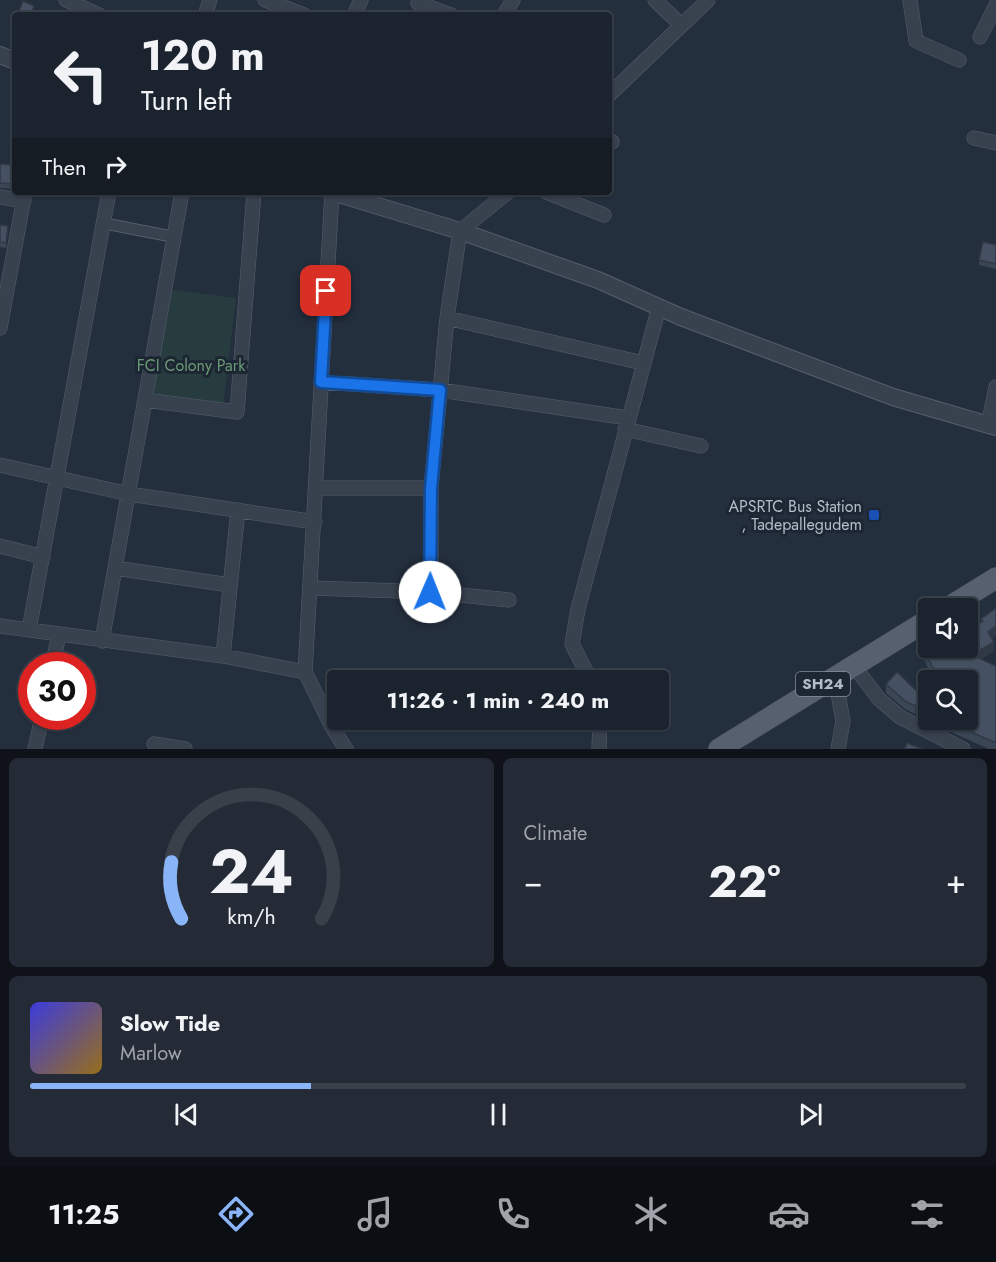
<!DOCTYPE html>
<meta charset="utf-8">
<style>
:root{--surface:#1b232e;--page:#242b36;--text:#f1f3f6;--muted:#a0a4aa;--line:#39404a;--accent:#8ab4f8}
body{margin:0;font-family:Jost,sans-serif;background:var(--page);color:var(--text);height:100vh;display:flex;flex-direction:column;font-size:22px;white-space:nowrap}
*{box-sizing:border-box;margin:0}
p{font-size:20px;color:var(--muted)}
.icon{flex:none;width:33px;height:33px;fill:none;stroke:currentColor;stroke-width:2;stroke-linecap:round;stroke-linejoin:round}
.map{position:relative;height:749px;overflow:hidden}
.details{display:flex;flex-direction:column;gap:9px;padding:9px;background:#0f1319;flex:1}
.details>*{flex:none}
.guide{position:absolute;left:12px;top:12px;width:600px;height:183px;border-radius:6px;box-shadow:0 2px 4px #0004,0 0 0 2px var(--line);background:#1b232e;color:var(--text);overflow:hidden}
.controls{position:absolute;left:918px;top:598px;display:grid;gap:12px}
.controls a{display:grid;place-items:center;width:60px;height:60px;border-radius:6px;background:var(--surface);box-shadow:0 2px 4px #0004,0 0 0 2px var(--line);font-size:30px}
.speed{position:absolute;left:18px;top:652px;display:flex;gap:12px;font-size:30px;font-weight:700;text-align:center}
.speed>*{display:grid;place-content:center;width:78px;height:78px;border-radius:50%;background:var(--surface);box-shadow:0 2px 4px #0004,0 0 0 2px var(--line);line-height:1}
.speed .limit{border:9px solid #d22;background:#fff;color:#111}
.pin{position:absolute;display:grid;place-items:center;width:51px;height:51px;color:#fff;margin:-26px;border-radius:12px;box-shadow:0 3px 9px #0006}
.me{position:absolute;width:66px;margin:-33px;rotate:1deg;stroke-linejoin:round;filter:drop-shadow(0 0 4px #0008)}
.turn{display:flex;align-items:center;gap:21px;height:126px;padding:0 30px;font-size:27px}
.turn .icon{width:78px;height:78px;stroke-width:2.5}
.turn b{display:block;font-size:42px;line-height:51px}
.then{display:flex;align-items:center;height:57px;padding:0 30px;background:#0003;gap:12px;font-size:22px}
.big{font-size:45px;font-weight:700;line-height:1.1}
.details .widget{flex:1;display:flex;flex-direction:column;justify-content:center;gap:9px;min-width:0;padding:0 21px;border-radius:9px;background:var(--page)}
.details .dial{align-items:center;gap:0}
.dial svg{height:156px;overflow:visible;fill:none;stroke:var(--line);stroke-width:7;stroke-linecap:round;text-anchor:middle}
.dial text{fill:var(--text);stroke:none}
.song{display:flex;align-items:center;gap:18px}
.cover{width:72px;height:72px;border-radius:9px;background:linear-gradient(135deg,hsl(240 70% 55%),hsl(40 70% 35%))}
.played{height:6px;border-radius:3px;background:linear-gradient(90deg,var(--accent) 30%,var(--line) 30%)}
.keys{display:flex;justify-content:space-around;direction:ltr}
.heat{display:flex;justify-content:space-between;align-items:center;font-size:33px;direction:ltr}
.details .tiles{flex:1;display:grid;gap:9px;grid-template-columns:1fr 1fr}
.widget:last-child{grid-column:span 2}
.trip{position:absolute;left:327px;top:670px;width:342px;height:60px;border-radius:6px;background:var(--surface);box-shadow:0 2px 4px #0004,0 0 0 2px var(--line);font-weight:700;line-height:60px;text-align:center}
.dock{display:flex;height:96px;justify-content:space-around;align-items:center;background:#0b0e12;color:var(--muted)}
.dock .icon{width:42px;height:42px}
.dock .on{color:var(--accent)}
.dock b{font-size:27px;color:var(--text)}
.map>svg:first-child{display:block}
.park{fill:#263c3f}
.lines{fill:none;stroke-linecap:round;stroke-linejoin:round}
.pedestrian-casing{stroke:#565f6c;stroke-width:12}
.minor-casing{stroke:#565f6c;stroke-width:15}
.tertiary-casing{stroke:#565f6c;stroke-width:18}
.primary-casing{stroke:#414a57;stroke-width:22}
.pedestrian{stroke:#38414e;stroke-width:10}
.minor{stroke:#38414e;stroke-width:14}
.tertiary{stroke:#38414e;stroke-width:16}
.primary{stroke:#56606e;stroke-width:21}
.wall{fill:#3b4654}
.shaded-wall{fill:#303945}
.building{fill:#455162;stroke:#303945;stroke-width:1.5}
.route-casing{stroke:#114b97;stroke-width:15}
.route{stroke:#1a73e8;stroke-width:10}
.transit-dot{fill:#1a4fb4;stroke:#1d2633;stroke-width:2}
.labels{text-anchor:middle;stroke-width:6;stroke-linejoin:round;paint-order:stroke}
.shield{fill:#1d2633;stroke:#878f9c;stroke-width:1.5}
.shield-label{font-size:15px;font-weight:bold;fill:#b4bcc9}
.park-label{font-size:16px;fill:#6b9a76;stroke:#1d2633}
.poi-label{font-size:16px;fill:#b4bcc9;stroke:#1d2633;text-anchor:end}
</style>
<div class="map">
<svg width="996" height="749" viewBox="0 0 996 749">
<rect width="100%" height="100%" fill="#242f3e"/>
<path class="park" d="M168 289 236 298 223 407 149 397Z"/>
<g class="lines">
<g class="pedestrian-casing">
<path id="pedestrian" d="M103 223 174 237"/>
</g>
<g class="minor-casing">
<path id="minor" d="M66 0 99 15
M265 0 304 15
M655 0 681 25
M910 0 916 41 959 60
M418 3 451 15
M205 15 210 0
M354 15 361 0
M504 15 513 0
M980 37 996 5
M609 95 708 0
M974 138 996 143
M609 140 612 142
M332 192 305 672 332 727 346 749
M546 192 604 215
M0 197 24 201
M447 318 643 363
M0 328 25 192
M321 382 440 390 628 418
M145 400 237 412 254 192
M988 426 996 387
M625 429 701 446
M0 465 129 494 315 522
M316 488H431
M0 546 43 557
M115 568 230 585
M310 588 431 592 509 600
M431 592V488L447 318 460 231 508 192
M0 626 223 656 305 672
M29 630 109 192
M102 641 182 192
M223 656 238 510
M52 666 59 635
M860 674 879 699 900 717 963 749
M591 681 572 644 578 609 659 307
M837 688 843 721 838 749
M154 744 185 749
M35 749 42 717
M599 749 600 720"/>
</g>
<g class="tertiary-casing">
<path id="tertiary" d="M0 55 15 61
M332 192 460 231 598 280 681 317 893 397 996 427"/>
</g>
<g class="primary-casing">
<path id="primary" d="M946 609 996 578
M719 749 928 620"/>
</g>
<use href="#pedestrian" class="pedestrian"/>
<use href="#minor" class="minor"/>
<use href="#tertiary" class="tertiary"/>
<use href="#primary" class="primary"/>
</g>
<path class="wall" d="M0 164 15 165V189L0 188Z
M0 225 8 231 6 248 0 247Z
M996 245V269L979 265V260Z
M996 608V635L992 638 994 651 981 659 996 666V749H989L942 728V724L935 720H968V681H935L923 658V649L968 648 981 622V619Z
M886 684 928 702V717L918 711 915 714 905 709 886 693Z"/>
<path class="shaded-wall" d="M996 626V635L988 640V632Z
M994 642V651L972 664V655Z
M918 702V711L915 714V706Z"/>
<path class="building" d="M23 1 34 6 31 15H21L18 14Z
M0 164 15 165V184L0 183Z
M0 225 8 226 6 243 0 242Z
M983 242 996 245V264L979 260Z
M996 608V626L988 632 994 642 972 655 996 666V743L945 720H968V681H940L923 649 928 647V648H968V630L983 621 981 619Z
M897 672 928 702V708L918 702 915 706 905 701 886 684Z
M907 743 922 749H905Z"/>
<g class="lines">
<g class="route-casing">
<path id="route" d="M326 291 321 382 440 390 431 488 430 592"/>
</g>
<use href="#route" class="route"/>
</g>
<rect class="transit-dot" x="868" y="509" width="12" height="12" rx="3"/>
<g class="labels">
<rect class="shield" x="796" y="672" width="54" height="24" rx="4.5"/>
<g class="shield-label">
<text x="823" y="689">SH24</text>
</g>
<g class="park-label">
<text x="191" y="371">FCI Colony Park</text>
</g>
<g class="poi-label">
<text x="862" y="512">APSRTC Bus Station<tspan x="862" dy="18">, Tadepallegudem</tspan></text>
</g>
</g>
</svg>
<div class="controls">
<a><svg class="icon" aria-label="sound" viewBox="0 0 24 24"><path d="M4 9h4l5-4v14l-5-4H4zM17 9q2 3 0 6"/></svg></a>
<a><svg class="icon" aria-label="search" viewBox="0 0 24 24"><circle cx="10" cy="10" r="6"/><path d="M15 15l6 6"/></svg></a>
</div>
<div class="speed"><div class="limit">30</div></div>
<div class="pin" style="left:326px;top:291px;background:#d93025"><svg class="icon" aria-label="arrive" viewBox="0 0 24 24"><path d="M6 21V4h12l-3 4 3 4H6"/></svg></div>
<svg class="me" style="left:430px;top:592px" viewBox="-20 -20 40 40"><circle r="19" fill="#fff"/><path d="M0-13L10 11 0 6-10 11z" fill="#1a73e8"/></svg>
<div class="trip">11:26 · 1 min · 240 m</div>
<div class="guide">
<div class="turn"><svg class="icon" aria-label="left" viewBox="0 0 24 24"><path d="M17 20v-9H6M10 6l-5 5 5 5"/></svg><div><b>120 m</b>Turn left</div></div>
<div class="then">Then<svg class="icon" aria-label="right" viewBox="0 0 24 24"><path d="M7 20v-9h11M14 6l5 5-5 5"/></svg></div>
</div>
</div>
<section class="details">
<div class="tiles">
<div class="widget dial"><svg viewBox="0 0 100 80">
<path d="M14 69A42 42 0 1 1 86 69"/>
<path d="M14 69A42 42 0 0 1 9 40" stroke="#8ab4f8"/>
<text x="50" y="56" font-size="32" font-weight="700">24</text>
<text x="50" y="72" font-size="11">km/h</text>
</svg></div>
<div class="widget"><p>Climate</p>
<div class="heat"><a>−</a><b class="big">22°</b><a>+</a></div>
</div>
<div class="widget">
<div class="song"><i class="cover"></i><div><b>Slow Tide</b><p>Marlow</p></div></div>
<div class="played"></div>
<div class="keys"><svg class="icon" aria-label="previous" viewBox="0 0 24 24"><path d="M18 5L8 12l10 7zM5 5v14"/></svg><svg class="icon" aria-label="pause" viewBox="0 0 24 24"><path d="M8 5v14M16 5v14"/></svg><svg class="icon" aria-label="next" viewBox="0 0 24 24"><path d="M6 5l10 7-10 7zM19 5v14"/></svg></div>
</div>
</div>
</section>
<nav class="dock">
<b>11:25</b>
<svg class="icon on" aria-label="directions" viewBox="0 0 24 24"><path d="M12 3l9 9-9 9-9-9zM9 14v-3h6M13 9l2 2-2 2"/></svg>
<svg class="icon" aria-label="music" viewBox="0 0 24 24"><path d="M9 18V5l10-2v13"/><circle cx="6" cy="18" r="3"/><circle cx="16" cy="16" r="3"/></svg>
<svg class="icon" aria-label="phone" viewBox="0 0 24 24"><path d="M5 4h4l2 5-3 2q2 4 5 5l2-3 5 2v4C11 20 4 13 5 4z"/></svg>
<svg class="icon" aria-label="climate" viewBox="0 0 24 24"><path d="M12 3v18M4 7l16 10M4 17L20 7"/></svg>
<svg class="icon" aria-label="car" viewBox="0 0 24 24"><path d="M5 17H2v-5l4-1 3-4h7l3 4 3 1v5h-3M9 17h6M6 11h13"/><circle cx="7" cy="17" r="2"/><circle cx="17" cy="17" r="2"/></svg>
<svg class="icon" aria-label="filters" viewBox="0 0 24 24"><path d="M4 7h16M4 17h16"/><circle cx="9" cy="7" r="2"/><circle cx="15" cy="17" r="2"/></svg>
</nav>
